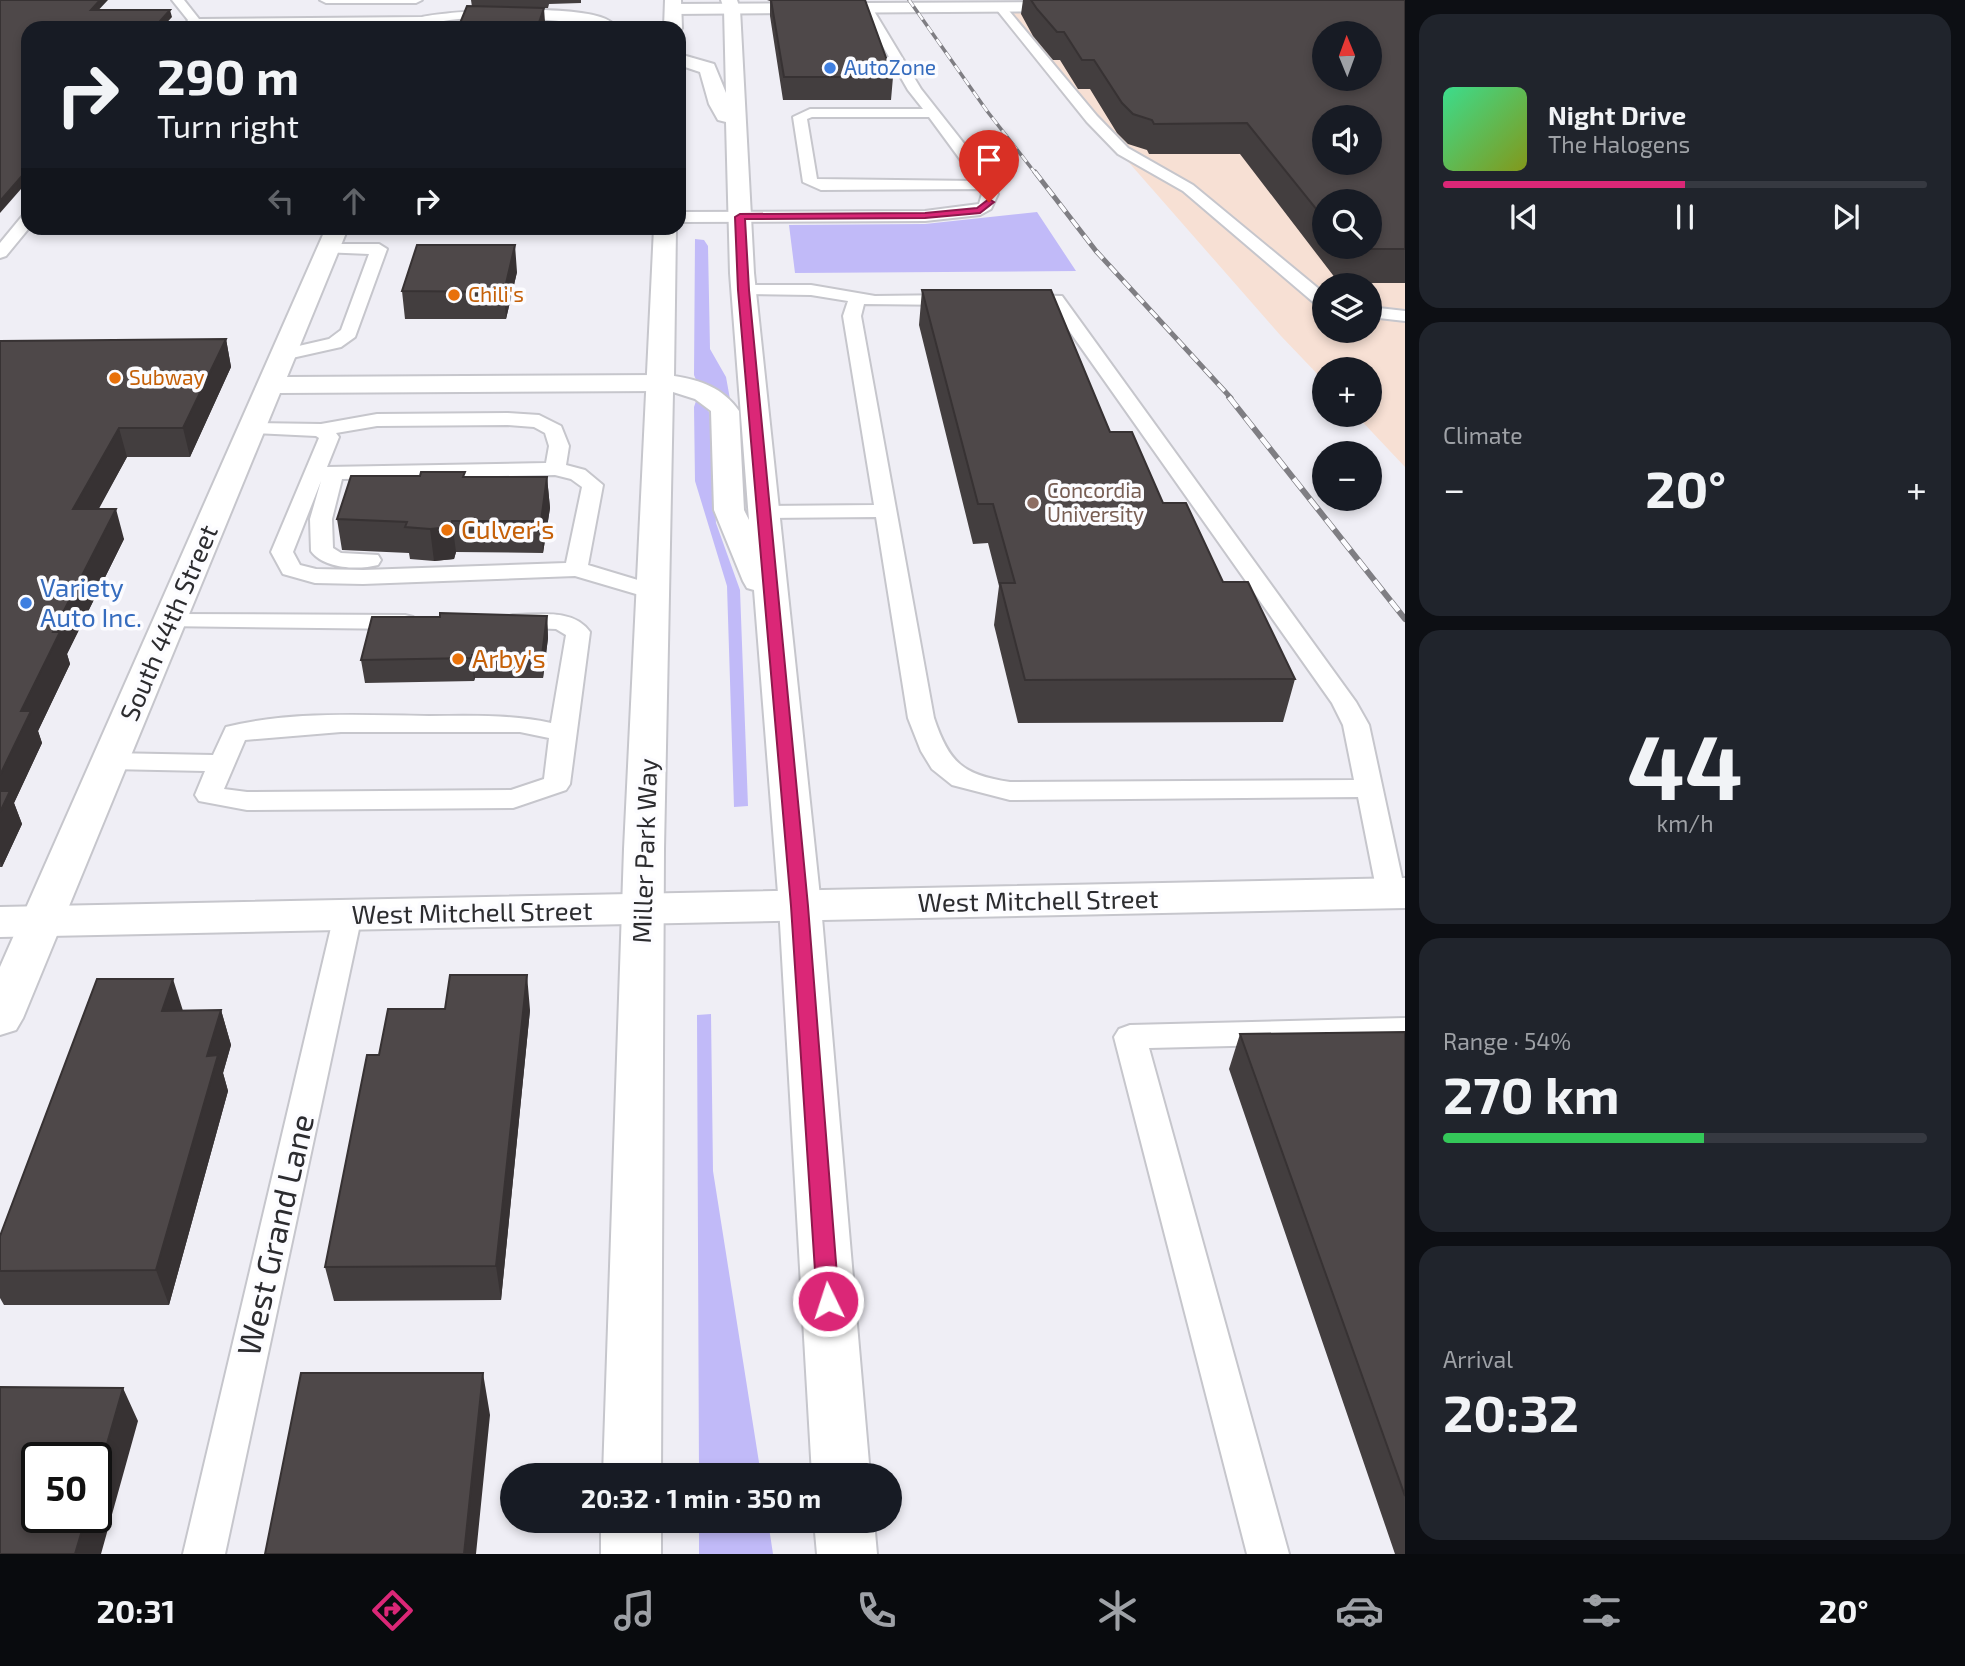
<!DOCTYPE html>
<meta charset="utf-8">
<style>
:root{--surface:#171b24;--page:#20242c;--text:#f1f3f6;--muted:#9ea1a6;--line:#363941;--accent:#db2777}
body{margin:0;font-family:"Exo 2",sans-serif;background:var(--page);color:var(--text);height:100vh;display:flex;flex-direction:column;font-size:26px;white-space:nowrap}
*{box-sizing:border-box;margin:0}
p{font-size:23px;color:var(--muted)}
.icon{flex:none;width:38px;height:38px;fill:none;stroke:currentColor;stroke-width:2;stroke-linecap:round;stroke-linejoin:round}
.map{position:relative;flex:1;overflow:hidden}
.panel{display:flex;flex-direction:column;gap:14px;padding:14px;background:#0d0f14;width:560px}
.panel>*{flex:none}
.guide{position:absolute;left:21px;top:21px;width:665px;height:214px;border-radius:21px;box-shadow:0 4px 10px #0003;background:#171b24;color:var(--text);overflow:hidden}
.needle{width:46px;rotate:359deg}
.fabs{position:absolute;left:1312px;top:21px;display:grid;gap:14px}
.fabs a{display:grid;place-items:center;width:70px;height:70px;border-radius:50%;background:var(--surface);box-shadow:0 4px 10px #0003;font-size:35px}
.speed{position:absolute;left:21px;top:1442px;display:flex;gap:14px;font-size:35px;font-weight:700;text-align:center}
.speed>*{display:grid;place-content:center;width:91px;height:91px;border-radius:50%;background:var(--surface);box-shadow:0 4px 10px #0003;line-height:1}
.speed .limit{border:4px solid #111;border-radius:10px;background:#fff;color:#111}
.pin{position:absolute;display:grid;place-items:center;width:60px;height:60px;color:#fff;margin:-72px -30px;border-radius:50% 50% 50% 0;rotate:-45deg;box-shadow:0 0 7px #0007}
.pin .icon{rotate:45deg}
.me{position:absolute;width:77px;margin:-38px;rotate:356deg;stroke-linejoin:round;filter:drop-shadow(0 0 5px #0008)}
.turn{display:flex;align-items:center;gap:24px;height:147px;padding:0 21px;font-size:32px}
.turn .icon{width:91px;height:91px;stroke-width:2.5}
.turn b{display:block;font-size:49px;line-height:60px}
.lanes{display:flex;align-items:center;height:66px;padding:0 21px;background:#0003;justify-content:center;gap:35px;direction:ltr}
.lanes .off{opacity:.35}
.big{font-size:52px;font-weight:700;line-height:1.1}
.panel .tile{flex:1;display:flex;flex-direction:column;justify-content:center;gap:10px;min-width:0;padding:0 24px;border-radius:21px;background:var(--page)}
.panel .dial{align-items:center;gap:0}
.dial b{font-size:91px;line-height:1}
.song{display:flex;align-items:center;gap:21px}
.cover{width:84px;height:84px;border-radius:10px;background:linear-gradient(135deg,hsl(150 70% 55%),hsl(70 70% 35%))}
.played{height:7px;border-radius:4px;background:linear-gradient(90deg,var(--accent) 50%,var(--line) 50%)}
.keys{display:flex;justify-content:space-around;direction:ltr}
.heat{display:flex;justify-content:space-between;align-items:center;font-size:38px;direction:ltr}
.charge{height:10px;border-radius:5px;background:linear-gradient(90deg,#34c759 54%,var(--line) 0)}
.trip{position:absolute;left:500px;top:1463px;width:402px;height:70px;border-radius:35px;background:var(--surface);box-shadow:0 4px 10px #0003;font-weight:700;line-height:70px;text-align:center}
.tabs{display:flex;height:112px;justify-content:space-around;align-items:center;background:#090b0e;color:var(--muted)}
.tabs .icon{width:49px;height:49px}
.tabs .active{color:var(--accent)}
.tabs b{font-size:32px;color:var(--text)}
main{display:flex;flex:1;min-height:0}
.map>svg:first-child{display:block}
.industrial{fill:#f7e0d4;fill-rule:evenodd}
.green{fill:#c1baf8}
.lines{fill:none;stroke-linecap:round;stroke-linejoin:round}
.service-casing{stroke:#c6c6cc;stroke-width:4}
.minor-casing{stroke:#c6c6cc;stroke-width:4}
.tertiary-casing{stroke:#c6c6cc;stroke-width:4}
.secondary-casing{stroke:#c6c6cc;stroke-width:4}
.service{fill:#fff;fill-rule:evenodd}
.minor{fill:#fff;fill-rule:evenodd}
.tertiary{fill:#fff;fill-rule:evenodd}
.secondary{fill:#fff;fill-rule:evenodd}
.rail-far2-casing{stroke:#7f7e83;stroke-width:3.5}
.rail-far1-casing{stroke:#7f7e83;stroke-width:5}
.rail-casing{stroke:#7f7e83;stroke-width:6}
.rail-far2{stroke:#fcfcff;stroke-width:2.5;stroke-dasharray:8;stroke-linecap:butt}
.rail-far1{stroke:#fcfcff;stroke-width:3.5;stroke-dasharray:10;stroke-linecap:butt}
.rail{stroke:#fcfcff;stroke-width:4.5;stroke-dasharray:13;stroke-linecap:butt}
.wall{fill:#433e3f;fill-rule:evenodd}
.shaded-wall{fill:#373233}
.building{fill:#4e4849;stroke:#373233;stroke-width:2;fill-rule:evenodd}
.route{fill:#db2777;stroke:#8e194d;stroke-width:2}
.shop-dot{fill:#3f7fe0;stroke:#fcfcff;stroke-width:2.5}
.food-dot{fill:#e8710a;stroke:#fcfcff;stroke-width:2.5}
.education-dot{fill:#8d6e63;stroke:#fcfcff;stroke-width:2.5}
.labels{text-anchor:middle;stroke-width:7;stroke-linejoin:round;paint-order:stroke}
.far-shop-label{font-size:21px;fill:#366cbe;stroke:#fcfcff;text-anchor:start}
.far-food-label{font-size:21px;fill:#c56008;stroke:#fcfcff;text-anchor:start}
.far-education-label{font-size:21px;fill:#785e54;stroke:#fcfcff;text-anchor:start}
.food-label{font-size:26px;fill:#c56008;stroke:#fcfcff;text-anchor:start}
.shop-label{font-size:26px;fill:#366cbe;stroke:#fcfcff;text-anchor:start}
.street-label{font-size:26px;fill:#2c2c2f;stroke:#fcfcff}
.near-street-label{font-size:32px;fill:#2c2c2f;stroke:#fcfcff}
</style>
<main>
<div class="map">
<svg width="1405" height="1554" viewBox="0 0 1405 1554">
<rect width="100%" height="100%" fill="#efeef5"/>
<path class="industrial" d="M1330 0 1405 8V467L1356 415H1370V369H1325V382L1281 336 997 12 1338 8ZM1325 33H1370V79H1325ZM1325 117H1370V163H1325ZM1325 201H1370V247H1325ZM1325 285H1370V331H1325Z"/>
<path class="green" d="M1037 212 1076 271 795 273 789 225 925 224Z
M695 239 704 240 708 246 710 349 726 377 730 399 726 400 696 380 694 375Z
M696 401 707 407 710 415 716 523 740 590 748 806 734 807 727 586 695 481 694 407Z
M711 1014 713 1171 761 1475H699L697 1015Z
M699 1521H768L773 1554H699Z"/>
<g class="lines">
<g class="service-casing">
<path id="service" d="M172 0H184L199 19 422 17C455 10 586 3 611 22L605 26C544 19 483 11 422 25L184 28 188 20Z
M320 0H422L416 3H326Z
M863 6H871L921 89 984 169 998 194 991 209 980 215 925 221 679 222V212L925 211 979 204 982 194 980 189 821 190 803 182 793 117 810 109H923L908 90 861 8ZM812 117H929L976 181 817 179 807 119Z
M997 6H1005L1097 116 1128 148 1193 185 1325 294V308L1319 307 1183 191 1118 154 1087 122 997 10Z
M28 213 29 228 6 256 0 258V243L23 215Z
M328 244H379L387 249 355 337 341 347 283 360 277 359 274 355 277 351 329 339 341 330 369 254 322 252 320 249Z
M743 285H811L875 296 954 295 963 300 954 305 864 304 861 316 934 718C949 763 963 775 1010 782L1354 780 1343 725 1332 703 1051 305H1021L1012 300 1021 295 1062 296 1356 702 1369 725 1405 892 1401 900 1391 903 1381 900 1377 893 1358 797 1010 800 952 785 932 769 921 751 908 718 876 517 764 518 757 516 753 512 757 508 764 506 874 505 843 316 848 301 811 295 737 294 735 290Z
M1370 307 1405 311V321L1370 317Z
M508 413 539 415 561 426 569 446 566 465 585 470 603 485 588 565 661 587 664 592 661 597 653 599 575 576 363 584 315 583 283 574 271 552 319 438 316 436 252 433 242 427 245 423 321 424 377 414ZM508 425 534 427 545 433 549 446 546 463 327 467 339 437 336 433 377 426ZM555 475 571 479 582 487 566 563 363 570 316 569 300 565 293 552 321 481 310 519 311 551C324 569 358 570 378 565L381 560 378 555 341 553 333 548 332 519 342 479Z
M170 614 405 615 413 617 417 622 413 627 405 629 162 626 158 621 162 616Z
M513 615C538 615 573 608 590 632L570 784 566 790 513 808 247 810 199 801 195 795 205 771 110 769 101 767 97 761 101 755 110 753 213 755 226 727C290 711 363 715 429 716 470 716 511 714 551 723L566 635 556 629 505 627 501 622 505 617ZM341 732H520L549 738 544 779 511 790 247 792 224 789 245 740Z
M348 905 358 908 362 915 225 1554H183L334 915 338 908Z
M1405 1018V1042L1149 1048 1289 1554H1247L1114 1037 1119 1029 1130 1025Z"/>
</g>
<g class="minor-casing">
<path id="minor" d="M1074 2 1082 7 1080 11 673 14 665 9 673 4Z
M326 228H348L287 377 660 375 670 377 674 383 670 389 660 391 280 393 23 1018 16 1030 0 1035V967Z"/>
</g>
<g class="tertiary-casing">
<path id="tertiary" d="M1405 878V908L0 937V907Z"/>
</g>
<g class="secondary-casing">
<path id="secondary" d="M665 0H681L682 28 679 32V28H664Z
M721 0H737L740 9 754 273 821 906 870 1475H812L779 906 754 590 747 588 743 581 714 510 711 411 695 399 673 392 664 849 661 1475H603L624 849 654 228H676L674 376C701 380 723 388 739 411L744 510 749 520 730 273 726 122 718 120 709 104 700 72 679 65V54L714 64 726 93 724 9Z
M601 1521H661V1554H601Z
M814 1521H874L877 1554H817Z"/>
</g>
<use href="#service" class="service"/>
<use href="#minor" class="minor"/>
<use href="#tertiary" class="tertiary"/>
<use href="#secondary" class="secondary"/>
<g class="rail-far2-casing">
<path id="rail-far2" d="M909 0 987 111 1036 174"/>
</g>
<g class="rail-far1-casing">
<path id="rail-far1" d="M1035 172 1096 251 1231 398"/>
</g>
<g class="rail-casing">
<path id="rail" d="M1229 397 1405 619"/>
</g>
<use href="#rail-far2" class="rail-far2"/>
<use href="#rail-far1" class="rail-far1"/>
<use href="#rail" class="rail"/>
</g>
<path class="wall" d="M471 0H581V3L549 4 548 8H539L545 22 472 7Z
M767 0H865L893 77 891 100H783L770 16V1Z
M1023 0H1405V283H1339L1240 154H1149L1147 150 1128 144 1117 133 1090 89H1078L1060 60H1053L1033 36 1021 14ZM1325 201 1370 247H1325Z
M517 272 506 319H405L402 291Z
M922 290 1110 432 1295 679 1283 722 1018 723 994 625 999 586 988 543 973 544 919 325Z
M226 339 231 367 190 457H127L98 509 124 539 67 654 70 664 38 731 42 743 14 803 22 824 2 867H0V341Z
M465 477H547L550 508 543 553 456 552 454 559 434 561 410 559 409 553 342 550 337 519Z
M547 616 548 638 543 678H475L474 681 365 683 361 660Z
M182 1010H221L231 1045 223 1073 228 1091 169 1305H4L0 1298V1236Z
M530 1010 501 1300 334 1301 325 1267 379 1055Z
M1405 1032V1554H1395L1229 1069 1240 1034Z"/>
<path class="shaded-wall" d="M100 0H108L92 17 91 10Z
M544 8 545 22 543 28H537Z
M170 10 172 17 162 28H154Z
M28 169V181L0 213V201Z
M515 245 517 272 506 319 504 292Z
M226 339 231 367 190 457 183 428Z
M119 428 127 457 82 540 73 509Z
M547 477 550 508 543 553 541 521Z
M116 509 124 539 67 654 70 664 38 731 42 743 14 803 22 824 2 867 0 861V775L21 711 53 632Z
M452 521 456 552 454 559 434 561 430 529Z
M547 616 548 638 543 678 542 655Z
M472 655 475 678 474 681 472 658Z
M527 975 530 1010 501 1300 496 1266Z
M173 979 184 1014 162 1011Z
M221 1010 231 1045 223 1073 228 1091 169 1305 156 1270 207 1056Z
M483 1373 490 1415 476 1554H464Z
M123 1388 138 1421 101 1554H75L86 1517H96V1482Z"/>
<path class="building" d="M0 0H100L91 10H170L154 28H28V169L0 201Z
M771 0H865L893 77H784Z
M1031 0H1405V249H1348L1346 247H1370V201H1325V220L1247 123 1154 124 1152 120 1133 114 1122 103 1094 60H1082L1064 32H1057L1037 9ZM1325 33H1370V79H1325ZM1325 117H1370V163H1325Z
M467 6 544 8 537 28H458Z
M417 245H515L504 292 402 291Z
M922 290H1051L1110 432H1132L1163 503H1186L1223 582H1248L1295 679 1025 680 1000 583H1015L993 504H978Z
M226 339 183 428H119L73 509H116L53 632H60L21 711H31L0 775V341Z
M421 472H465L463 477H547L541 521H452L451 527 430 529 405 527 407 522 337 519 351 476H420Z
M440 613 547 616 542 655H472V658L361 660 372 617H440Z
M0 791H10L0 812Z
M450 975H527L496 1266 325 1267 367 1055H379L388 1009H445Z
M97 979H173L162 1011 221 1010 207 1056 218 1055 156 1270 0 1271V1236Z
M1405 1032V1496L1240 1034Z
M301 1373H483L464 1554H265Z
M0 1387 123 1388 96 1482V1458H37V1517H86L75 1554H0Z"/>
<path class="route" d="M989 199 994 202 980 213 925 218 745 219 749 290 808 906 839 1301 836 1308 828 1311 820 1308 817 1301 791 906 738 290 735 217 740 214 925 213 977 208Z"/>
<g class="shop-dot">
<circle cx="830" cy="68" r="7"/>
<circle cx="26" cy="603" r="7"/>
</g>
<g class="food-dot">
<circle cx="454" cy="295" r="7"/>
<circle cx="115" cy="378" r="7"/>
<circle cx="447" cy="530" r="7"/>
<circle cx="458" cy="659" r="7"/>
</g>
<circle class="education-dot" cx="1033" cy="503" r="7"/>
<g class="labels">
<g class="far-shop-label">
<text x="844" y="75">AutoZone</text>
</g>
<g class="far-food-label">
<text x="468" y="302">Chili's</text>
<text x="129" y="385">Subway</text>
</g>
<g class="far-education-label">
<text x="1047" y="498">Concordia<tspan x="1047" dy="24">University</tspan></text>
</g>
<g class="food-label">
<text x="461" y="539">Culver's</text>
<text x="472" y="668">Arby's</text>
</g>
<g class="shop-label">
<text x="40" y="597">Variety<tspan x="40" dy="30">Auto Inc.</tspan></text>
</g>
<g class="street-label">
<text transform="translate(169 623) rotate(-67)" y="9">South 44th Street</text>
<text transform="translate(645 851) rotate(-88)" y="9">Miller Park Way</text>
<text transform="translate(1038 901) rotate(-1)" y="9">West Mitchell Street</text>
<text transform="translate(472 913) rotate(-1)" y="9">West Mitchell Street</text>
</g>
<g class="near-street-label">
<text transform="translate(276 1235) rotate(-77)" y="11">West Grand Lane</text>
</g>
</g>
</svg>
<div class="fabs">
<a><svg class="needle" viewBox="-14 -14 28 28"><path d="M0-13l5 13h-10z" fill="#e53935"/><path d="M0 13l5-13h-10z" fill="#9ea1a6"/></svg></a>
<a><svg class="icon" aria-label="sound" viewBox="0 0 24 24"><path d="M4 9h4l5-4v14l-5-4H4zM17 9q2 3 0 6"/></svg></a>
<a><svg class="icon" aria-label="search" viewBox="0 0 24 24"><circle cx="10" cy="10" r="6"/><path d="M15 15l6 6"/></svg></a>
<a><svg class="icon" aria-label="layers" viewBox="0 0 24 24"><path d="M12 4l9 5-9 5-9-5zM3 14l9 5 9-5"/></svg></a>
<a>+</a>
<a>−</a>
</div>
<div class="speed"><div class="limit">50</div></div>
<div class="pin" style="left:989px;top:202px;background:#d93025"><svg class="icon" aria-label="arrive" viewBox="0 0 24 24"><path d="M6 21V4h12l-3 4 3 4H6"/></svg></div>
<svg class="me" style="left:828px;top:1301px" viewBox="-20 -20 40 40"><circle r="17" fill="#db2777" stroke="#fff" stroke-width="3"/><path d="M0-11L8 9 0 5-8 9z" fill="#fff"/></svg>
<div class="trip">20:32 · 1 min · 350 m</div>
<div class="guide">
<div class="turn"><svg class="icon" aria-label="right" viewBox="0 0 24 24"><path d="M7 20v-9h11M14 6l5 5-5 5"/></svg><div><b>290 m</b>Turn right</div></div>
<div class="lanes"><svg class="icon off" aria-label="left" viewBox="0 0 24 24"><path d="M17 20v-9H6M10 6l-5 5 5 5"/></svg><svg class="icon off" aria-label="ahead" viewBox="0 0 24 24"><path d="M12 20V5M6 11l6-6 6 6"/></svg><svg class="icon" aria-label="right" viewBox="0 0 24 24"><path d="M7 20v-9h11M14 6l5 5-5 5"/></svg></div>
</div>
</div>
<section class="panel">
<div class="tile">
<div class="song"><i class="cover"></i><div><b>Night Drive</b><p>The Halogens</p></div></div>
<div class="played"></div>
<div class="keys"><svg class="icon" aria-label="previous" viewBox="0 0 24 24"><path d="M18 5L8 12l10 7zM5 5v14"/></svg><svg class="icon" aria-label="pause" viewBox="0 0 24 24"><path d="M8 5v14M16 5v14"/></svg><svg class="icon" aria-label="next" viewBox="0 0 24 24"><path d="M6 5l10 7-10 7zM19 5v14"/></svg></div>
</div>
<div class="tile"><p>Climate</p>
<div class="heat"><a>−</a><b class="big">20°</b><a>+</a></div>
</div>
<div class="tile dial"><b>44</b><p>km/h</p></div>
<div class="tile"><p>Range · 54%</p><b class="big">270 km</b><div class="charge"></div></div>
<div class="tile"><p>Arrival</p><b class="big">20:32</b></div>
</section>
</main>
<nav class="tabs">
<b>20:31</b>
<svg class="icon active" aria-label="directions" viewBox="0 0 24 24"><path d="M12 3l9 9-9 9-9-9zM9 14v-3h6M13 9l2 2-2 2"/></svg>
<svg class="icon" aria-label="music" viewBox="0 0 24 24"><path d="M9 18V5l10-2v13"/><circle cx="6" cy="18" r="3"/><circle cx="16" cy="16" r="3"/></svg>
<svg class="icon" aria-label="phone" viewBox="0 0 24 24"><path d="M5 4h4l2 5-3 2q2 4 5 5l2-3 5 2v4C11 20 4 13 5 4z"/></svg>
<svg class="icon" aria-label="climate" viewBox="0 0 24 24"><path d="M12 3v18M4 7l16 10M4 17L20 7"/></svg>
<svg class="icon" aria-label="car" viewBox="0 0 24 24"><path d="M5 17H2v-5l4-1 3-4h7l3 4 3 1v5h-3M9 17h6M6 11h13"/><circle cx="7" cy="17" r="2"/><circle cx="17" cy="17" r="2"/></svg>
<svg class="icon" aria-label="filters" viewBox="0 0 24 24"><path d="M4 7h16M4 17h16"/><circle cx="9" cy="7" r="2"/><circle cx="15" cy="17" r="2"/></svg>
<b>20°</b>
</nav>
